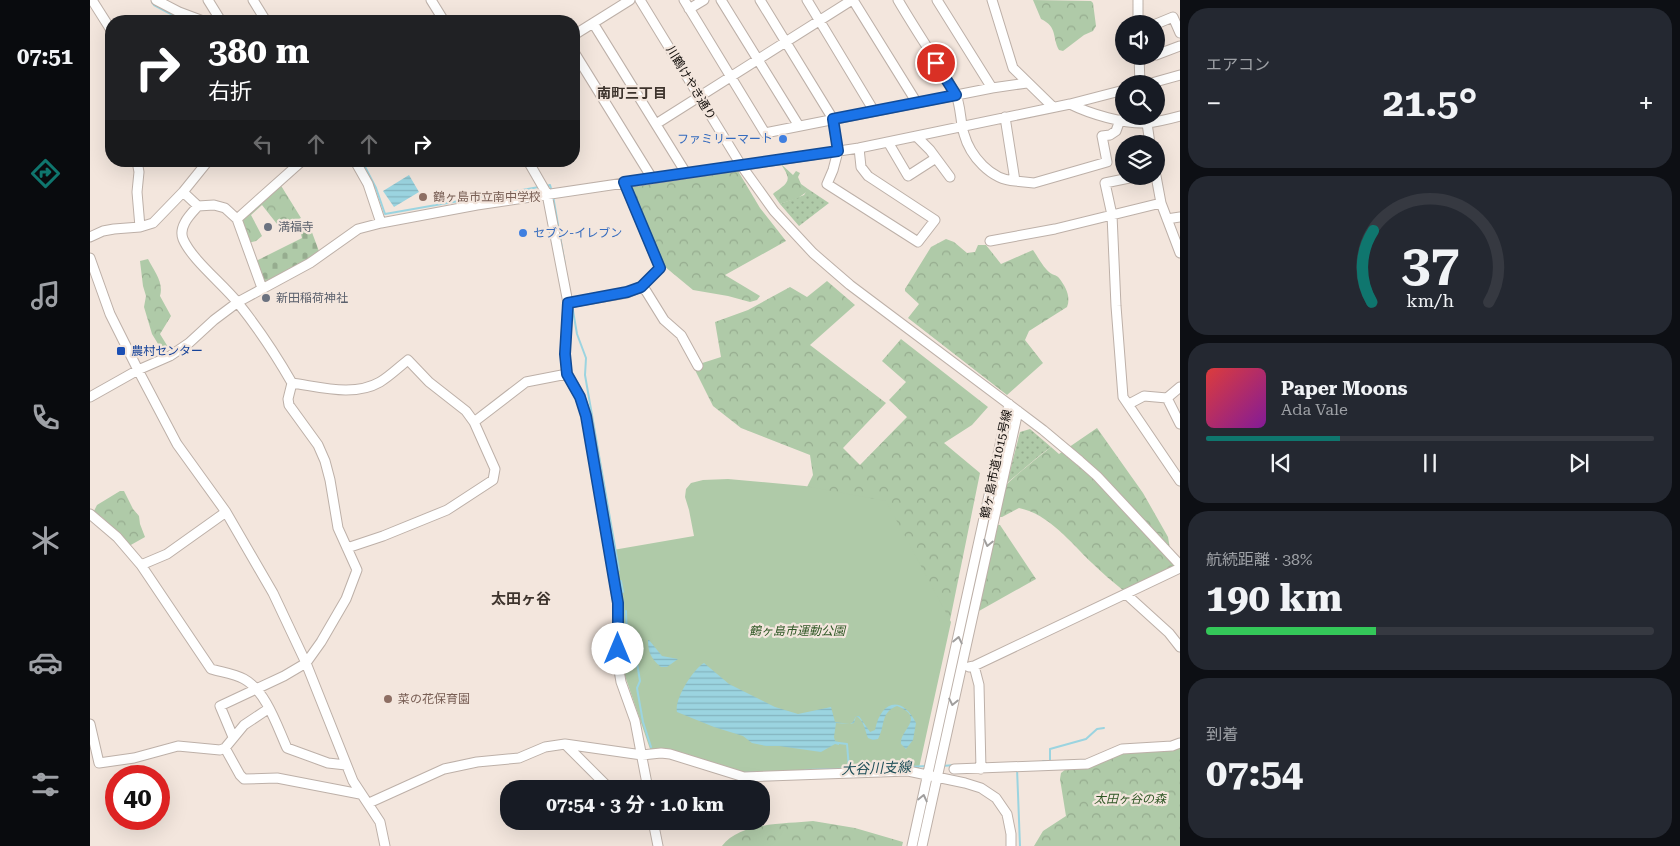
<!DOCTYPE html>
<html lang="ja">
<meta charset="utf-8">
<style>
:root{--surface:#171b24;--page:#242831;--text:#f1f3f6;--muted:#9ea1a6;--line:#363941;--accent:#0f766e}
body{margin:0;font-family:"Roboto Serif","Noto Sans JP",serif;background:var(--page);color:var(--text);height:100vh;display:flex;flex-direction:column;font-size:19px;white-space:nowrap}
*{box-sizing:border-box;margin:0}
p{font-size:16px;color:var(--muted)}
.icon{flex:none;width:28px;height:28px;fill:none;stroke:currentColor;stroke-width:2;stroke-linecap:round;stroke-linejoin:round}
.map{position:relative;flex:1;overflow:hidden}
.drawer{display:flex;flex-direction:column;gap:8px;padding:8px;background:#0d0f14;width:500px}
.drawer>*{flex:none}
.banner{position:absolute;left:15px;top:15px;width:475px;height:152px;border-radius:20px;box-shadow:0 5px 20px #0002;background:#202124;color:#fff;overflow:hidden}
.buttons{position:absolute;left:1025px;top:15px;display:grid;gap:10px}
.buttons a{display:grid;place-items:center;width:50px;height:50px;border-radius:50%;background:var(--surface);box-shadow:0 5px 20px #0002;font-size:25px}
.speed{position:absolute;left:15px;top:765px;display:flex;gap:10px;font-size:25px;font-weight:700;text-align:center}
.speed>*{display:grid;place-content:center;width:65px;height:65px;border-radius:50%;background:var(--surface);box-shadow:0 5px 20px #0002;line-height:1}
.speed .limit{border:8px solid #d22;background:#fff;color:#111}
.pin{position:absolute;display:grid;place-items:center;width:42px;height:42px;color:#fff;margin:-21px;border:2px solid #fff;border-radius:50%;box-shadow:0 1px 5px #0007}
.me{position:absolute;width:55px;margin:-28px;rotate:0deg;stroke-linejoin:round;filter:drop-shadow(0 0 4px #0008)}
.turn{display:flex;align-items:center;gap:18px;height:105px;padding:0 20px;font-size:22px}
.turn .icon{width:65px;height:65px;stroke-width:2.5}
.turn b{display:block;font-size:35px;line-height:42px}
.lanes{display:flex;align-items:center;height:48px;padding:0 20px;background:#0003;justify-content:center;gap:25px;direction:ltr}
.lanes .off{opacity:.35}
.big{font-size:38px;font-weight:700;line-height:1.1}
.drawer .card{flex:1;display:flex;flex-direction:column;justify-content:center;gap:8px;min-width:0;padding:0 18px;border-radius:20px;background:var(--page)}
.drawer .dial{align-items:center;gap:0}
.dial svg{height:130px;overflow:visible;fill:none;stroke:var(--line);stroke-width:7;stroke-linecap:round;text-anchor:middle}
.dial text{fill:var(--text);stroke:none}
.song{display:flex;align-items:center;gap:15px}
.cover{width:60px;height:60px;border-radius:8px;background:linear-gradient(135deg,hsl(0 70% 55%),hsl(290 70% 35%))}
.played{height:5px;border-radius:2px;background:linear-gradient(90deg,var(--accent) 30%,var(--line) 30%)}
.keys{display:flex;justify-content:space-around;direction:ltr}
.heat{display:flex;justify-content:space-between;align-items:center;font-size:28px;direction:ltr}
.charge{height:8px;border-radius:4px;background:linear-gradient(90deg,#34c759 38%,var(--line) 0)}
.trip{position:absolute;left:410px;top:780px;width:270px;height:50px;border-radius:20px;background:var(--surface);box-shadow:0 5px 20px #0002;font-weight:700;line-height:50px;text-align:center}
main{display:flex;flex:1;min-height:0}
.dock{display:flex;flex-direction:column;width:90px;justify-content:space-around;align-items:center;background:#090b0e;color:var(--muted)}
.dock .icon{width:35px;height:35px}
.dock .current{color:var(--accent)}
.dock b{font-size:22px;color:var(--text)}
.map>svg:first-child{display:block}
.grass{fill:url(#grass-dots)}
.forest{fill:url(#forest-crowns)}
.cemetery{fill:url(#cemetery-stones)}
.green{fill:#afcaa8}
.water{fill:url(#water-rules)}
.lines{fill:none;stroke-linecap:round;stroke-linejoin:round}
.stream{stroke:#9bd4e0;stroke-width:2}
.minor-casing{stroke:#bdb0a8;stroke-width:11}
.minor{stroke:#fff;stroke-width:9}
.oneway{stroke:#a09e9d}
.route-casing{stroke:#114b97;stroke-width:12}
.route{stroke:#1a73e8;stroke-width:9}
.shop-dot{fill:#3f7fe0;stroke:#f3e6dd;stroke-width:2}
.education-dot{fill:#8d6e63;stroke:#f3e6dd;stroke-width:2}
.worship-dot{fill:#6b7280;stroke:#f3e6dd;stroke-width:2}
.transit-dot{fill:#1a4fb4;stroke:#f3e6dd;stroke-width:2}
.labels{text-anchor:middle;stroke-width:4.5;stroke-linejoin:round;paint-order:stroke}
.street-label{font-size:12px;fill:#110d0a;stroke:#f3e6dd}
.shop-label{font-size:12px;fill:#366cbe;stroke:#f3e6dd;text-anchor:end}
.education-label{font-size:12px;fill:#785e54;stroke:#f3e6dd;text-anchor:start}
.worship-label{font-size:12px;fill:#5b616d;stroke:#f3e6dd;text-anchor:start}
.transit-label{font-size:12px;fill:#164399;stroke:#f3e6dd;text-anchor:start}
.park-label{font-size:12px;font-style:italic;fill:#2e5624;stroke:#f3e6dd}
.neighbourhood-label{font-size:14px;font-weight:bold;fill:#3e342d;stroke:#f3e6dd}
.water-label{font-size:14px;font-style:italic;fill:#1d4e58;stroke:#f3e6dd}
.quarter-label{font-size:15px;font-weight:bold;fill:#3e342d;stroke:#f3e6dd}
</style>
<main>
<nav class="dock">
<b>07:51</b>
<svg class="icon current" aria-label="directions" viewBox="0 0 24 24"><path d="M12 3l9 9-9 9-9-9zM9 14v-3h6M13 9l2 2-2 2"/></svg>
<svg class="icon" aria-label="music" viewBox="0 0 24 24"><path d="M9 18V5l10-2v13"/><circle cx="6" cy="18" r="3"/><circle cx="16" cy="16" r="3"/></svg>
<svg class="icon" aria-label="phone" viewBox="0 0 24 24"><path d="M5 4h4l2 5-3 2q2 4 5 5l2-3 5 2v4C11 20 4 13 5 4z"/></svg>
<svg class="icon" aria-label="climate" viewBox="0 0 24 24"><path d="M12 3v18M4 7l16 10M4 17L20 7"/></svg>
<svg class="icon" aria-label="car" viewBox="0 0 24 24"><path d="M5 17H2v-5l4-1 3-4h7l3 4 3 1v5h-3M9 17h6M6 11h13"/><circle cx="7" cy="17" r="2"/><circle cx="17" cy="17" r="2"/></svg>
<svg class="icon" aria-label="filters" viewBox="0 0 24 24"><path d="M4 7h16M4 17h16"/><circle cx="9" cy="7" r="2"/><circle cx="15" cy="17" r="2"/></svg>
</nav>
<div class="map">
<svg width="1090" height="846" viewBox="0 0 1090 846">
<defs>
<pattern id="grass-dots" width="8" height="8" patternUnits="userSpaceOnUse" patternTransform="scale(1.25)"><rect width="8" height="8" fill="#afcaa8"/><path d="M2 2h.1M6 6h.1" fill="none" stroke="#96ac8f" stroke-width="1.8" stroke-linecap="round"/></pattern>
<pattern id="forest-crowns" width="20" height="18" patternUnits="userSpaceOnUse" patternTransform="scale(1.25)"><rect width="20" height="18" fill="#afcaa8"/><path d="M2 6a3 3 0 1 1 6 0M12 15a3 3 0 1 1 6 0" fill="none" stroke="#96ac8f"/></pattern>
<pattern id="cemetery-stones" width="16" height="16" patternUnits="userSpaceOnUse" patternTransform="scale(1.25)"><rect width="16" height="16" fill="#afcaa8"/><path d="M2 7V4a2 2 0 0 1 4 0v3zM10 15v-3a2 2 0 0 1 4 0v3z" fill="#96ac8f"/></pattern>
<pattern id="water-rules" width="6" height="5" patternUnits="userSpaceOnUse" patternTransform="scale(1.25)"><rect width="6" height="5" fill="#9bd4e0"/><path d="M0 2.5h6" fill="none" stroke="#84b5bf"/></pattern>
</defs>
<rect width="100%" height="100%" fill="#f3e6dd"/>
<path class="grass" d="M718 189 739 203 709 226 690 204 714 195Z
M940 429 961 447C945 458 932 471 917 483L930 432Z"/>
<path class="forest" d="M943 0 1001 1 1003 3 1006 26 1003 31 994 35 973 51 969 50C962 38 968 27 951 19Z
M691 164 703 175 706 171 710 173 708 177 711 184 718 189V191L708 198 690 204 683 194C688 189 701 184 697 175 696 171 693 168 691 164Z
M643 171H648L670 208 696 241 635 275 670 296 667 300 660 302 638 296 603 290 574 266 538 185Z
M190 184 211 218C204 222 195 225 187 224L172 205 161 215 172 236 166 241 158 243 149 219Z
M856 239 864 242 877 253 885 252 888 245H896L911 264 943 250C948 257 953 267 959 272 962 275 967 275 969 278 976 287 981 297 977 307L939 331 935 340 953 363 917 395 818 318 829 304 815 291V289L841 247Z
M58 259C64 271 74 282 70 296L81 316 70 334 78 347 73 352 62 334 54 307 56 296 53 286 50 261Z
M737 281 765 305 720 345 796 403 753 448 770 465 817 417 799 400 816 382 792 361 811 339 898 407 882 425 854 443 890 473 859 625 717 487 723 475 720 455 651 428 623 406 603 366 631 357 625 322 658 310 700 287 717 297Z
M1007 428 1053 493 1078 537 1080 549 1088 564 1034 591C1023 582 1012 573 1002 563 981 543 959 514 929 508L912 517H909C911 507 913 495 916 486 918 481 955 452 961 447L969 454Z
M30 491H34L43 509 49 516 50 524 55 537 39 546 14 519 4 511 7 505Z
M907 525H910L946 579 889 611Z
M1090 745V846H944L953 831 976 816 970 779 971 773 976 769 1021 754Z
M723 821 765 828 813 842 812 846H632C650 822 695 824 723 821Z"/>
<path class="cemetery" d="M220 227 230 254 174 282 166 261 212 238 210 231Z"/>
<path class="green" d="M638 479 715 486 796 501 861 622 829 768 648 775 560 749 535 676 533 666V615L523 550 604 536 599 510 595 497 596 489 601 483 613 480Z"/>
<path class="water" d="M319 175 329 192 304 207 293 191Z
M558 640H559L572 656 588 659 577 667H571C561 659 558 652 558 640Z
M614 663 639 684 685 707 708 714 741 707 745 722 760 724 763 722 766 716H769L780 732 785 730C791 700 812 695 826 723L823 740 816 749 811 744C809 730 837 718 807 706 790 713 796 724 788 739L783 740 778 738C775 731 774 720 766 716L764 723 760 724 746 723 744 737 745 741 749 742V745L745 744 731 752 689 746H676L662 743 653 736 624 727 587 712C584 700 603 669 614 663Z"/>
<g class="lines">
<path class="stream" d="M62 2 64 5 94 21
M272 161 286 188 295 214 449 187
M457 186 460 185 462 192
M463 196 475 265
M482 305 487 334 496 358 495 375 529 570
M531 581 533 592
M536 611 537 641 538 648 546 657 550 681 547 688 548 694 553 722 561 747
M749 743 757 744 759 768
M953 761H960V749L996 739 1007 729 1014 728
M852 766 865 765
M817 767 837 766
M927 768 930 846
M715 770 772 768
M652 773 670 772"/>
<g class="minor-casing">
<path id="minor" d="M2 0 21 30
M66 0 89 12 113 21
M118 0 131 21
M163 0 176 21
M341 0 354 21
M550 0 651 165 684 211 723 253 760 285 953 430 990 461 1007 476 1090 565
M594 0 675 133 902 88 937 83
M631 0 709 126
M670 0 743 119 748 151 743 170 737 184 828 242 845 220 778 176 771 167 769 148
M717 0 784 111
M763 0 827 103
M808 0C826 31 847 61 865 93 871 104 870 121 874 134 880 156 901 180 925 181
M847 0 902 88
M902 0 923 68 963 107
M1048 0V24
M599 9 614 0
M503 23 596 173
M1066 24 1083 17 1090 33
M484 35 540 0
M484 52 562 178
M1066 55 1090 46
M1049 56 1050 84
M1058 84 1090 75
M980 104C1000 114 1034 124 1056 123 1067 122 1079 119 1090 116
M1056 116 1060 144
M915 117 925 181 944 183 1017 162 1012 136 1020 135 1026 131 1030 120
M566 124 762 0
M826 136 840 150 860 177
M798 142 818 176 846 158
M47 161 49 172 47 192 50 227
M265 161 278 184 291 223
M438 161 457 194 478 303 475 354 477 374 490 397 497 417 528 603V664L531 682 545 721 558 789
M1049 176 1015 183 1022 215 1026 306 1033 397 1090 481
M1066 176 1071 203 1090 253
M93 192 108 206 124 205 135 208 147 219 172 288
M108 206C101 214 88 226 93 239 102 260 133 284 148 303 168 328 186 355 202 383 231 387 264 397 290 382 300 376 309 367 318 360L339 382 376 411 384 422 405 469 403 480 357 510 293 536 257 548
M147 219 212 161
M1077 219 1090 217
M0 237 13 231 24 229 50 227 63 223 93 192 118 161
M900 241 965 229 1071 203
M0 258 20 314 48 370 87 444 136 512 183 593 216 663 263 781 290 822 295 846
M551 287 556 291 574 320 591 335 608 366
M478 303 537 293 551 287 570 268 534 182
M0 397 48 370 80 356 99 343 124 320 148 302 220 263 268 229 291 223 387 205 769 148 980 104 1034 90
M1077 398 1090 424
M1039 404 1054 396 1077 398 1090 387
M384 422 436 382 477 374
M0 514 27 537 51 565 121 669C131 672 145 674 154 679 176 691 187 726 197 748L238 763 256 765
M51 565 77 554 136 512
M1036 594 1079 633 1090 647
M884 666 1090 568
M879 667 884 666 889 685 891 769
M0 724 9 763 44 758 88 746 130 750 135 748 154 725 178 709
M143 737 130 706 194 676 216 663 231 642 256 599 267 570 248 528 240 480 235 461 228 445 199 405 198 399 202 383
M475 744 517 786 524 789
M135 748 150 775 154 779 187 778 270 794
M864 769 997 764 1032 749 1082 746 1090 743
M279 803 354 769 387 762 429 758 455 747 475 744 552 755 571 753 580 754 654 777 818 771 875 783 891 788 906 798 917 814 921 834V846
M563 821 568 846
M822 846 919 404
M832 846 928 411"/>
</g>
<use href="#minor" class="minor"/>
</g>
<defs><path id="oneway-chevron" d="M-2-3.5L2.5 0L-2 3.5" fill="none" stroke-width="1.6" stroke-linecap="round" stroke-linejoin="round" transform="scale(1.25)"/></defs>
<g class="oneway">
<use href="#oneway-chevron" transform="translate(898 543) rotate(103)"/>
<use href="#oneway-chevron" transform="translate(868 640) rotate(-78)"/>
<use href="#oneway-chevron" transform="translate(863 702) rotate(102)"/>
<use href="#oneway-chevron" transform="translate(833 798) rotate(-77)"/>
</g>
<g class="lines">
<g class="route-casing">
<path id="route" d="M528 649V603L496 416 490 397 477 374 475 354 478 303 537 292 551 287 570 268 534 182 748 151 743 119 866 95 846 63"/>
</g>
<use href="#route" class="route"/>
</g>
<g class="shop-dot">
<circle cx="693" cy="139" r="5"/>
<circle cx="433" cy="233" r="5"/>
</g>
<g class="education-dot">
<circle cx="333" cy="197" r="5"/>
<circle cx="298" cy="699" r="5"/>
</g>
<g class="worship-dot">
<circle cx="178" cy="227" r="5"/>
<circle cx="176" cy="298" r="5"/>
</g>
<rect class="transit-dot" x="26" y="346" width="10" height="10" rx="2.5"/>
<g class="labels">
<g class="street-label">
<text transform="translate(601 83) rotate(59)" y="4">川鶴けやき通り</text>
<text transform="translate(906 464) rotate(-78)" y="4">鶴ヶ島市道1015号線</text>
</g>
<g class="shop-label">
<text x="683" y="143">ファミリーマート</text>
<text x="443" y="237" text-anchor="start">セブン-イレブン</text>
</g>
<g class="education-label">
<text x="343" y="201">鶴ヶ島市立南中学校</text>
<text x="308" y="703">菜の花保育園</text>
</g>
<g class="worship-label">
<text x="188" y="231">満福寺</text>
<text x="186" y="302">新田稲荷神社</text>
</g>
<g class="transit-label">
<text x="41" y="355">農村センター</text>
</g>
<g class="park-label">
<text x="707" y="635">鶴ヶ島市運動公園</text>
<text x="1040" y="803">太田ヶ谷の森</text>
</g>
<g class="neighbourhood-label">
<text x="542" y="98">南町三丁目</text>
</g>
<g class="water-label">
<text transform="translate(786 768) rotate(-2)" y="5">大谷川支線</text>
</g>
<g class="quarter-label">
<text x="431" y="604">太田ヶ谷</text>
</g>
</g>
</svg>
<div class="buttons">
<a><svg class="icon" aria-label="sound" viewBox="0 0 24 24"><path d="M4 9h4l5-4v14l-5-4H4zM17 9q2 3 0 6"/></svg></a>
<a><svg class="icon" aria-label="search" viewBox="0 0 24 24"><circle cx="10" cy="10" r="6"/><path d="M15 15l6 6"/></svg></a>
<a><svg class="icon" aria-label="layers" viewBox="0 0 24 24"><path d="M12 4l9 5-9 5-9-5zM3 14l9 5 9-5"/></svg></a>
</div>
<div class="speed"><div class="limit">40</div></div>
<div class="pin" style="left:846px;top:63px;background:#d93025"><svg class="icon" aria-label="arrive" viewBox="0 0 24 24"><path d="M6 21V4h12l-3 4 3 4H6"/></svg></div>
<svg class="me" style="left:528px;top:649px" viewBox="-20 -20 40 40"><circle r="19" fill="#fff"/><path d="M0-13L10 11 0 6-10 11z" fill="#1a73e8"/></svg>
<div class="trip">07:54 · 3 分 · 1.0 km</div>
<div class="banner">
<div class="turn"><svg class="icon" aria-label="right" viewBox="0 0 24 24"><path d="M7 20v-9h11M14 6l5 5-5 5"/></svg><div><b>380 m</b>右折</div></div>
<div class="lanes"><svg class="icon off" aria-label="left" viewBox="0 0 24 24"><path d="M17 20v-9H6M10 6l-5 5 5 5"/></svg><svg class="icon off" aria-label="ahead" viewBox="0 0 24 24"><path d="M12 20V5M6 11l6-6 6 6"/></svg><svg class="icon off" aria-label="ahead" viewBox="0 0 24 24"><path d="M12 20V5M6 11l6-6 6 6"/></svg><svg class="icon" aria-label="right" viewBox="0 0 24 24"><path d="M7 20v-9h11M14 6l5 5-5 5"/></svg></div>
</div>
</div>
<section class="drawer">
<div class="card"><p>エアコン</p>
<div class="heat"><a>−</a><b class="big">21.5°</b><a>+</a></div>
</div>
<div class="card dial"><svg viewBox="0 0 100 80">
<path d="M14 69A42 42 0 1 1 86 69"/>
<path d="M14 69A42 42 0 0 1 15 25" stroke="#0f766e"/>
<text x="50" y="56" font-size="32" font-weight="700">37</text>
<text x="50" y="72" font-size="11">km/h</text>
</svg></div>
<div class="card">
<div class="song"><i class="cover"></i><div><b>Paper Moons</b><p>Ada Vale</p></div></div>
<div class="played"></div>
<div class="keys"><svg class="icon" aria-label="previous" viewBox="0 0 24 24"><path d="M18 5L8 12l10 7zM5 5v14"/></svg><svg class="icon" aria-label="pause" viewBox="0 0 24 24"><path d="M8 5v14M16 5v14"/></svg><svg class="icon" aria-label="next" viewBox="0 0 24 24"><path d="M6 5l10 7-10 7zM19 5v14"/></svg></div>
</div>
<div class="card"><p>航続距離 · 38%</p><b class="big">190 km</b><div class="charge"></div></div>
<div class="card"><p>到着</p><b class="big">07:54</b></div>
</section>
</main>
